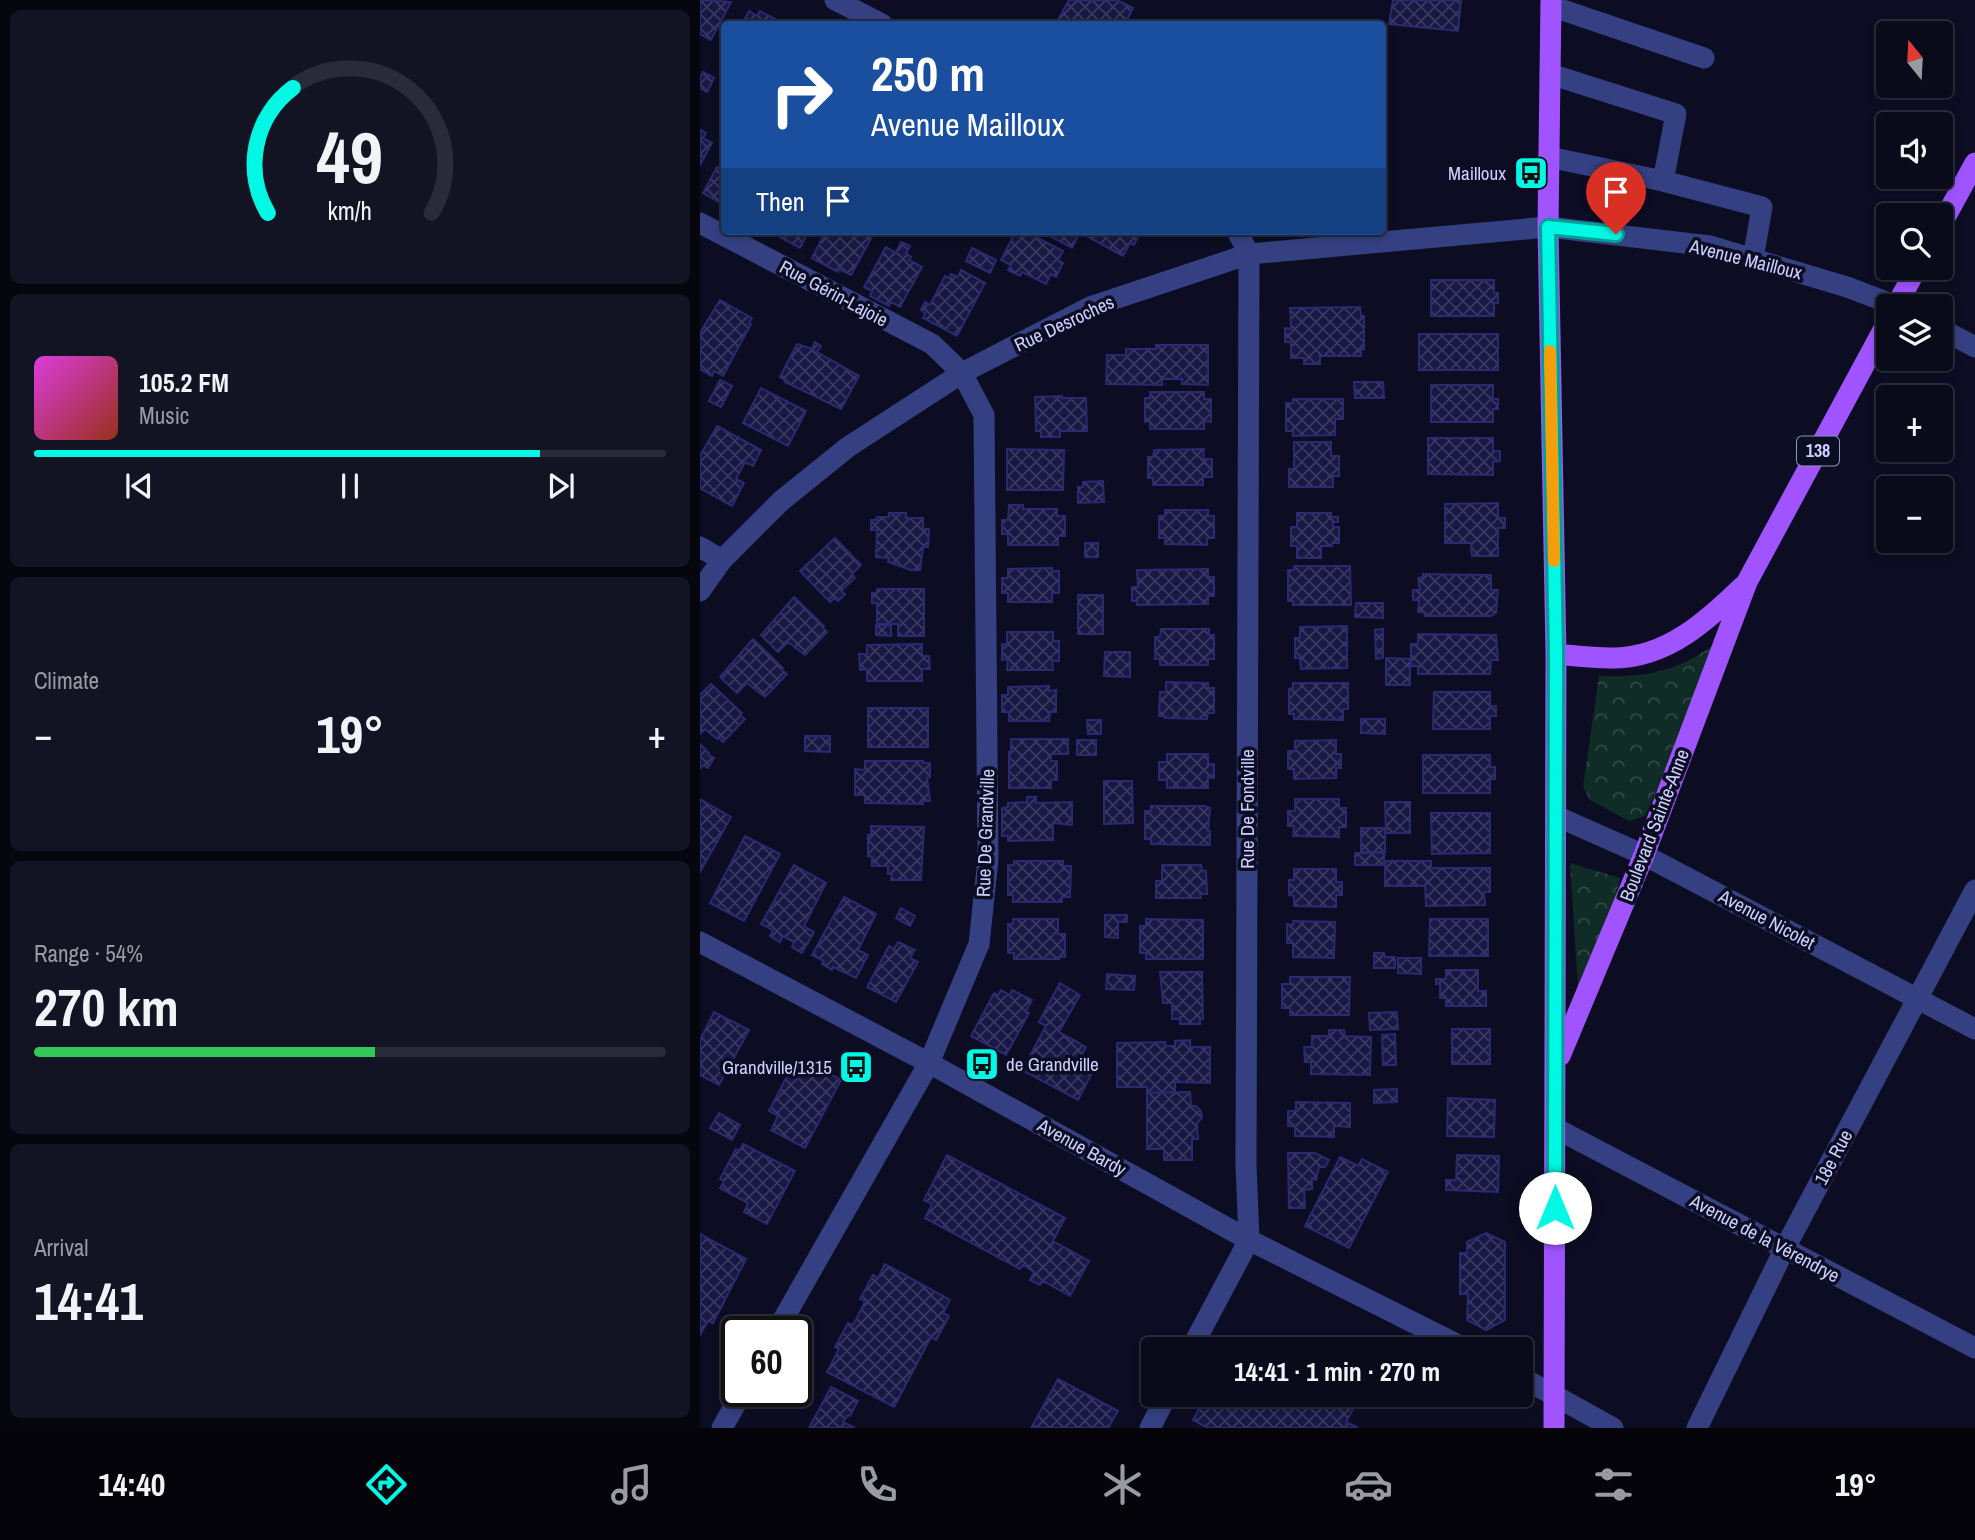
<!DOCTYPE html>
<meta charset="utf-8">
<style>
:root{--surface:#090a1a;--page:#121323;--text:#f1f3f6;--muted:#999aa2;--line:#292b39;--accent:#00f8e4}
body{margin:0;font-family:"Archivo Narrow",sans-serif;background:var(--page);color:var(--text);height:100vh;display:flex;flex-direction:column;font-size:26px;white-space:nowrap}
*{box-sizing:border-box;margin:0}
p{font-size:23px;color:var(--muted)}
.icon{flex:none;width:38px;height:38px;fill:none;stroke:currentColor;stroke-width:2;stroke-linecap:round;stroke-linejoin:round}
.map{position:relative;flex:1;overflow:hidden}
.panel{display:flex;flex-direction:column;gap:10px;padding:10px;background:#05060e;width:700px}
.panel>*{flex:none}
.hud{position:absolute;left:21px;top:21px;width:665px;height:214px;border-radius:7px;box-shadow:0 4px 10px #0003,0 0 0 2px var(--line);background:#1a4fa0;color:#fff;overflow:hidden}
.needle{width:46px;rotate:342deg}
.buttons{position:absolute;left:1176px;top:21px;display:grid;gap:14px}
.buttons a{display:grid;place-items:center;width:77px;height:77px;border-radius:7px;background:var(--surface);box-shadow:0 4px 10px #0003,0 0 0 2px var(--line);font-size:35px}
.speed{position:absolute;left:21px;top:1316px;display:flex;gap:14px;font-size:35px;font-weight:700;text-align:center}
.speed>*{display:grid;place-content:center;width:91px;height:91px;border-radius:50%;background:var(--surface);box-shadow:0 4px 10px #0003,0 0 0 2px var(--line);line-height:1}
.speed .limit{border:4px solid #111;border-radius:10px;background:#fff;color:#111}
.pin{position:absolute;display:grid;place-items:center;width:60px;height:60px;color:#fff;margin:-72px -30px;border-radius:50% 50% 50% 0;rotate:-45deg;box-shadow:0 0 7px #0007}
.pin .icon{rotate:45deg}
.me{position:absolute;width:77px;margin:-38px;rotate:0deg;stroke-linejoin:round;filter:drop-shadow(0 0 5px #0008)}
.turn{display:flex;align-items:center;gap:24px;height:147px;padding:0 35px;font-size:32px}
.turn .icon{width:91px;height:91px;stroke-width:2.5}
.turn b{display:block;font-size:49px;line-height:60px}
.then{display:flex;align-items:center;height:66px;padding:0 35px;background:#0003;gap:14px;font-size:26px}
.big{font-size:52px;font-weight:700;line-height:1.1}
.panel .card{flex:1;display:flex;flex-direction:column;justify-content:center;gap:10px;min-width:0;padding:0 24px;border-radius:10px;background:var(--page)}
.panel .dial{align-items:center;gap:0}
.dial svg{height:182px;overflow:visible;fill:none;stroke:var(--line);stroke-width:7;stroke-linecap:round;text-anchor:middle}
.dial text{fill:var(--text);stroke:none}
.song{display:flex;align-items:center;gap:21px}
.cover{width:84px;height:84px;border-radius:10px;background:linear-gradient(135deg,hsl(300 70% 55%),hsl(10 70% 35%))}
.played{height:7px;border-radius:4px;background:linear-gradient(90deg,var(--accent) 80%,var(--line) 80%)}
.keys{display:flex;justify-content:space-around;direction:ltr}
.heat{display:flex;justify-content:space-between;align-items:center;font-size:38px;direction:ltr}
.charge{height:10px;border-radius:5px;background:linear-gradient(90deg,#34c759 54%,var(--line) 0)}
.trip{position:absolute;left:441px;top:1337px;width:392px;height:70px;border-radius:7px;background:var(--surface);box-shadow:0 4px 10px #0003,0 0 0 2px var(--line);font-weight:700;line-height:70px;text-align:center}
.tabs{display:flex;height:112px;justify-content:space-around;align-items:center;background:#04040a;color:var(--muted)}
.tabs .icon{width:49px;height:49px}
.tabs .selected{color:var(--accent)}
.tabs b{font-size:32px;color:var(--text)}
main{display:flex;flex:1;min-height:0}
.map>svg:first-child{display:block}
.forest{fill:url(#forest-crowns)}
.building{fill:url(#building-cross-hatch);stroke:#2a2971;stroke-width:2}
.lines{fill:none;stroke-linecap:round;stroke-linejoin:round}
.minor{stroke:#354083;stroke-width:21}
.major{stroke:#a054ff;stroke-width:21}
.route-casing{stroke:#00a194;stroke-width:18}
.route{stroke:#00f8e4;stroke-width:12}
.slow{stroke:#f59e0b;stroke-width:12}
.labels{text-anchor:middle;stroke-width:7;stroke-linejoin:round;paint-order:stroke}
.shield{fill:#0c0d22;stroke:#9396bd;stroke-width:2}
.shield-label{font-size:18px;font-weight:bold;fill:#cdd1ff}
.poi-label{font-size:19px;fill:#cdd1ff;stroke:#0c0d22;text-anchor:end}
.street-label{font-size:19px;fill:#cdd1ff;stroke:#0c0d22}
</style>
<main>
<section class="panel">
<div class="card dial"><svg viewBox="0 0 100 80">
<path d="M14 69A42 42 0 1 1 86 69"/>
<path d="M14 69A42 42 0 0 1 25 14" stroke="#00f8e4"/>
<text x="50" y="56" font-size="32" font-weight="700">49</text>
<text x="50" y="72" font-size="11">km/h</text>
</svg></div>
<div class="card">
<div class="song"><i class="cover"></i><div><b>105.2 FM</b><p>Music</p></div></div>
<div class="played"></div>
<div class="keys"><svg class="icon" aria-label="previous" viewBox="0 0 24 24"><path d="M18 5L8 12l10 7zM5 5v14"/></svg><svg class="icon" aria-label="pause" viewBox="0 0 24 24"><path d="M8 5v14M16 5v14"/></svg><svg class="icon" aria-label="next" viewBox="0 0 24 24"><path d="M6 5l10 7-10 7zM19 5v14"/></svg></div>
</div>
<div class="card"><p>Climate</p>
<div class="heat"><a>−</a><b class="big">19°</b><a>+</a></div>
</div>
<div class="card"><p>Range · 54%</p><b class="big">270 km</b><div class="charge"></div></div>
<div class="card"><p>Arrival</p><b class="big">14:41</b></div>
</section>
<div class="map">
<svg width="1275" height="1428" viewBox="0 0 1275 1428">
<defs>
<pattern id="forest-crowns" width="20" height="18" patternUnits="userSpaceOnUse" patternTransform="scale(1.75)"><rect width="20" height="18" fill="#0f2c26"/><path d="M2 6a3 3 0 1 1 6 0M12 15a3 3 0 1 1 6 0" fill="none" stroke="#314a47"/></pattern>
<pattern id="building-cross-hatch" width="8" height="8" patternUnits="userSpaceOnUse" patternTransform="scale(1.75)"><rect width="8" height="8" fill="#191844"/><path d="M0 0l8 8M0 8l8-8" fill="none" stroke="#393960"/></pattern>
</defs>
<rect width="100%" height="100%" fill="#0c0d22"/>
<path class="forest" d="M1027 634 945 816 929 821 890 800 883 787 899 676C952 678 986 669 1027 634Z
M870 863 920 878 891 1003H879Z"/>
<path class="building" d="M0 0 31 2 11 40 0 34Z
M369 0H417L433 8 425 24H356Z
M693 0H761L758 31 689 24Z
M49 11 57 16 60 11 75 19 73 24H42Z
M3 72 14 78 7 92 0 88V78Z
M0 130 6 133 3 138 12 143 0 165Z
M17 167 24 170V205L3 193Z
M69 231H109L100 248Z
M126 231H175L151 275 139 269 138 272 112 258Z
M316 231H324L363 251 358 260 363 263 356 277 351 274 346 284 322 272 320 276 308 270 311 265 301 260Z
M350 231H374L379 234 372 248 348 235Z
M436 231 440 233 434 245 430 243 423 256 379 232Z
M201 242 210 246 206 253 211 257 209 260 222 267 200 307 191 302 189 306 170 296 172 291 164 287 186 247 196 253Z
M272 248 296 260 290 273 266 261Z
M261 270 285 283 257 336 223 318 225 313 221 310 225 302 230 305 245 276 249 278 251 274 258 277Z
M731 280H794V293H798V303H794V316H731Z
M20 300 52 318 49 323 51 324 23 376 14 371 12 376 0 369V333Z
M660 307 661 316H664V349H661V356H620V364H604V358H591V342H585V328L591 329 590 308Z
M719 334H798V370H719Z
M115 342 121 346 117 352 159 376 141 409 85 382 86 381 80 377 97 344 112 349Z
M456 345H508V385L482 384V379H462V385L406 384 407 355H426V349H456Z
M20 380 32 386 21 407 9 401Z
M654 382H683L684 398H655Z
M731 385H793V399H798V409H793V422H731Z
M61 388 106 411 88 446 43 423Z
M450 392H504V399H511V422L504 421V429H450V421L445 422V398H450Z
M362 396V398H386L387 431H360V437H341V431H336L335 397Z
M593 399H643V419H635V435L593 436V431H586V403H593Z
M17 426 61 450 53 466 45 462 36 479 44 483 32 506 0 488V456Z
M728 438H793V451H800V461L793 462V475L728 474Z
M594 442H631V456H639V476H633V487H589V469H594Z
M307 449 364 450 363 490H307Z
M504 449 503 459H512V477H503V485H453V478H448V457H453L454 450Z
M403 481 404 502 378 503V487H383V482Z
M798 503V518H805V528H798V556H772L771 543H745V504Z
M309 505H323V509H357V516H365V536H358V545H308V534H302V520H308Z
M465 510H508V516H514V538H507V545L465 544V538H459V516H465Z
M189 513H206V518H223V529H229L228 547H223L220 570H211L188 562 189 558 176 557 177 530H171V520H176L177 517H189Z
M597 513H631V517H638V522H633V527H639V543H632V546H621V558H597V546H591V527H597Z
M135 538 161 565 152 574 155 578 141 591 145 594 138 601 134 598 130 602 100 571Z
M385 543H398V557H385Z
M594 566H650L651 605H593V601H588V570H594Z
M352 568V571H359V593H352V602H308V593H302V578H308V569Z
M508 569V577H514V596H508V604L437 605V601H432V587H438L437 570Z
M723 574 791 575V590H798L796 613 791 616H725L724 612H718L719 600H713V590H720L718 578 723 577Z
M177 589H224V636H198V624H177V603H172V593H177Z
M378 595H403V634H378Z
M94 597 124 626 123 628 127 632 105 655 88 642 78 652 61 635Z
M656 603H683V618L655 617Z
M176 625H191V636L176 635Z
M647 626V668L601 669 600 658H595V638H600V627Z
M461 629H509V635H514V659H508V665H460V659H455V637H460Z
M683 629V658L676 659 675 630Z
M307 632H353V641H359V661H352L353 670H307L308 659 302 660V644H307Z
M718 634 796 635 798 660H791L790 674H718V666H711V644H718Z
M53 639 83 668 81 669 87 674 65 697 47 683 37 693 20 677Z
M222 644V656H229L230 669H222V681H167V669L160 670 159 654H167V645Z
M405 652H430V677L404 676Z
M686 658 710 659V685H686Z
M466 682 508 683V688H514V713H508L507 719 465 718V716H459L460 692H466Z
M593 683H648V709H643V720L594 719V714H589V689L593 688Z
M11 684 42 713 40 715 45 719 23 742 19 738 17 739 5 729 0 734V695Z
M349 686V691L356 690V712H350L349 721H309V712H302V695H308V687Z
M734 692H790V706H796V716H790V729H733Z
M168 708H228V747H168Z
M661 719H685V734L661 733Z
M387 720H401V734H388Z
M105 736H130V752L105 751Z
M311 739H368V754H351V761H357V780H351V788H309V752H311Z
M377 740H396V755H377Z
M636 740V754H641V768H636V778L594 779V769H588V751H595V741Z
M0 744 9 753 8 755 14 758 8 768 3 765 0 769Z
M467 754H508V764H514V778L508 777V788H467V780H459V762H467Z
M723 755H790V767H795V779H790V793H723Z
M165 761H223V763H230V777L227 778 230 801H223V804L165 803V795H155V769L165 770Z
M404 781H432L433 823 404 824Z
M327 797H336V803L372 802V825L353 823V840L308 841V836H302V808L308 807V803L327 802Z
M0 799 31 817 0 872Z
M595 799H639V808H646V827H639V837L593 836 594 826H588V811H595Z
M685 802H710V833H686Z
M451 806H504L510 808 508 831H510V845L451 844V839H445V811H451Z
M731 813H790V853L732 854Z
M171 826 224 827 221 880H191L192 874H188V866H172V857L168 856V835H171Z
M661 828H685V852H661Z
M45 836 80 854 44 921 10 903Z
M655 853H684V865H655Z
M314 861H363V866H371L370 897H362V902H313V895H308V865H314Z
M685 861H731V868H790V892H784L785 905 726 906 725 886H685Z
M94 865 126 883 104 926 114 932 102 953 92 947 94 942 83 936 80 942 70 936 73 930 61 924Z
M462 865H501L502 870 506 871 507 894H500L501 898H456V881H462Z
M594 869H636V882H642V895H636V907L594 906V896L589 895V880H594Z
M144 897 176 914 158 950 168 955 156 978 133 967 132 970 122 964 124 961 112 955Z
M201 908 215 916 210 926 196 918Z
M405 915H427V922H418V938L405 937Z
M313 919H358V934H365V957H358L359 959H314V953H308V924H313Z
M446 919 503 920V959H446V953H440V926H446Z
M730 919H788V956H729Z
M593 921 635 922 634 958 593 957V943H587V924L593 925Z
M198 942 215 950 210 958 218 962 196 1002 167 987 189 946 194 949Z
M674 953H684L685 957H695V968H674Z
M698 958H721V974L698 973Z
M746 970H778V991H786V1006H746V998H740V984H736V979H746Z
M460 972H502L503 1019H500V1024H480V1019H472V1003H463Z
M407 974 435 976 434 990 406 989Z
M590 977H650L649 1015H590V1008H582V984H590Z
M360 983 380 995 359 1032 386 1047 380 1059 393 1065 389 1071 392 1073 378 1100 322 1070 346 1026 339 1022Z
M301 990 310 995 312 990 332 1000 326 1011 329 1013 306 1055 271 1036 294 993 298 995Z
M14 1012 49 1030 19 1085 0 1075V1040Z
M697 1012 698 1029 670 1030 669 1013Z
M752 1029H790V1064H752Z
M629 1030H644L645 1036 671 1037 670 1075 611 1074V1062H605L604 1047H612V1036H629Z
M695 1034 696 1065H683L682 1035Z
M490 1040V1047H510V1083L475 1082V1092L447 1093V1087H417V1043L465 1042V1046H475V1041Z
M107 1061 141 1080 105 1148 71 1130 78 1116 69 1111 88 1074 98 1079Z
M697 1089V1102L674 1103V1090Z
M490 1092 491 1106H496L501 1111 502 1118 497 1123 498 1139H492V1160H464V1149H447V1093Z
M748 1098 795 1100 794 1137 747 1136Z
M596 1102 650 1103V1127L634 1126V1137L595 1136V1127L588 1126V1111H596Z
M19 1113 40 1125 32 1140 10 1128Z
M43 1144 95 1171 67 1224 44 1212 48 1203 20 1188 24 1181 20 1179 36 1149 39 1151Z
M588 1153H615L629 1160 625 1167H619L616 1180 612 1178V1189L604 1190 605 1208H589Z
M247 1155 365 1218 353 1241 389 1261 370 1296 343 1281 340 1285 330 1280 334 1272 323 1265 320 1269 225 1218 232 1204 224 1200Z
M757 1155 799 1156 798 1192 746 1190V1180H756Z
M640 1157 658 1166 662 1159 688 1172 649 1248 605 1226Z
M786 1233 805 1242V1320L786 1330 767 1320 768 1294H760V1253H767V1242Z
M0 1234 46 1259 13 1323 8 1321 0 1335Z
M185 1264 250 1300 243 1313 249 1316 236 1340 231 1337 194 1407 127 1372 139 1349 135 1347 148 1323 153 1325 165 1302 160 1299 173 1275 178 1278Z
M358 1379 418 1411 408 1428H331Z
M131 1387 158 1401 150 1416 148 1415 143 1422 155 1428H109Z
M506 1395H632L654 1407 646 1422 658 1428H508L493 1420Z"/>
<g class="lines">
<path class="minor" d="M135 0 182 24
M851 6 1004 58
M850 74 976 114 963 181
M849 157 963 181 1062 207 1053 259
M0 223 232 344 262 373 284 415 288 859 279 944 229 1063 76 1332
M1241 329 1275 347
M0 547 22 560
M0 591 22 560 81 501 148 447 262 373 390 307 549 254 848 227 1010 246 1147 287 1197 306
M856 816 944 855 1275 1029
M0 942 229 1063 549 1240 766 1349
M855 1128 1275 1348
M491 1349 549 1240 546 1165 549 254 537 231
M821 1377 913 1428
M22 1428 43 1391
M450 1428 467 1395
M997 1428 1085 1248 1275 890"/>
<path class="major" d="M851 0 848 227 856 654 854 1428
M1241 225 1275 163
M1196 306 1217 268
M856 654C875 656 895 658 915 658 968 657 1008 620 1043 586
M860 1056 944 855 1047 582 1188 321"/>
</g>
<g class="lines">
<g class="route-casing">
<path id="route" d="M855 1208 856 654 848 227 916 234"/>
</g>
<use href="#route" class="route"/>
<path class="slow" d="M850 351 854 561"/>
</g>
<defs>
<g id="bus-square" transform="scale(1.75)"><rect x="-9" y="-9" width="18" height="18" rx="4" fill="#00f8e4" stroke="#0c0d22"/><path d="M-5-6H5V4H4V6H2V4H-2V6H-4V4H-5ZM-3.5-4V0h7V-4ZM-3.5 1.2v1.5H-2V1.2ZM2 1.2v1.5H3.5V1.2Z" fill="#111"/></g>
</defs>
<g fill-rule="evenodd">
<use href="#bus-square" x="831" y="173"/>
<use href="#bus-square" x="282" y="1064"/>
<use href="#bus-square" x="156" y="1067"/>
</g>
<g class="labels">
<rect class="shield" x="1097" y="436.5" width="42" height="29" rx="5"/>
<g class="shield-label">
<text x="1118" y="457">138</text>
</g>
<g class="poi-label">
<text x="806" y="180">Mailloux</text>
<text x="306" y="1071" text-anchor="start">de Grandville</text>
<text x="132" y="1074">Grandville/1315</text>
</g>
<g class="street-label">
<text transform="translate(1046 259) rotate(14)" y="7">Avenue Mailloux</text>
<text transform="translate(134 293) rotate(28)" y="7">Rue Gérin-Lajoie</text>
<text transform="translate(364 323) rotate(-25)" y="7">Rue Desroches</text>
<text transform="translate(547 809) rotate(-90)" y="7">Rue De Fondville</text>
<text transform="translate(954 825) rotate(-69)" y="7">Boulevard Sainte-Anne</text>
<text transform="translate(285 833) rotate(-88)" y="7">Rue De Grandville</text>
<text transform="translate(1067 919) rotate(28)" y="7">Avenue Nicolet</text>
<text transform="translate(382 1147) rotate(29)" y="7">Avenue Bardy</text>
<text transform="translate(1133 1157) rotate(-62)" y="7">18e Rue</text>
<text transform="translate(1065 1238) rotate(28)" y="7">Avenue de la Vérendrye</text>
</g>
</g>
</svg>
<div class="buttons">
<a><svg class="needle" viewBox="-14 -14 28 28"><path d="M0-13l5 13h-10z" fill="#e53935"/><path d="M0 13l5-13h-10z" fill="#999aa2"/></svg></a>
<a><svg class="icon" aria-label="sound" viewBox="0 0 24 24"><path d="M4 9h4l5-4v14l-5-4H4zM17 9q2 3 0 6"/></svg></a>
<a><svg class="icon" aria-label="search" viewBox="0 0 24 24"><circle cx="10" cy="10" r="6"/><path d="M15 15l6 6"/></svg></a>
<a><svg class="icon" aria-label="layers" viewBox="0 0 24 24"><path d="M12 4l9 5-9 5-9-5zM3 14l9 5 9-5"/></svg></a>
<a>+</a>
<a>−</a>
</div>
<div class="speed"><div class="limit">60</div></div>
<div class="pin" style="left:916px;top:234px;background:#d93025"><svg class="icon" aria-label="arrive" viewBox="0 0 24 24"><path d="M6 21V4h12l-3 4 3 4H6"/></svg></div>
<svg class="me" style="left:855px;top:1208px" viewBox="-20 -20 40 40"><circle r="19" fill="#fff"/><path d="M0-13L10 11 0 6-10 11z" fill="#00f8e4"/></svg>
<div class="trip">14:41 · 1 min · 270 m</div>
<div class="hud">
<div class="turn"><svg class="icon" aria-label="right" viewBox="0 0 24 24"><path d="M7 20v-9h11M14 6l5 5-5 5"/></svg><div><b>250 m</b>Avenue Mailloux</div></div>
<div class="then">Then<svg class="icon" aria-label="arrive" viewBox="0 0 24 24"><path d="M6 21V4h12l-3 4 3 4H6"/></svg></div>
</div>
</div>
</main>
<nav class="tabs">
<b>14:40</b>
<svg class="icon selected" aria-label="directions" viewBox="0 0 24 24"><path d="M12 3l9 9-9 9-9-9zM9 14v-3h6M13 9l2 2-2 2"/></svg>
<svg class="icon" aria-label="music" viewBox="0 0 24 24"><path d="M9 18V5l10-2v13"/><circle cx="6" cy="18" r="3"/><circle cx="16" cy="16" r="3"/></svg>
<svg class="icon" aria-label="phone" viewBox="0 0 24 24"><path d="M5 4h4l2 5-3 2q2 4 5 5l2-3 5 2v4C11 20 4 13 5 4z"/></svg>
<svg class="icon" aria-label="climate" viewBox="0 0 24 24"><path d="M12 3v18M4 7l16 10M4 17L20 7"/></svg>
<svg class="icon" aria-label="car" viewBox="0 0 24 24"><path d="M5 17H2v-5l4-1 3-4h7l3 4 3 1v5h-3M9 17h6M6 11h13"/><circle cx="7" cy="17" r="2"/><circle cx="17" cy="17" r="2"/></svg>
<svg class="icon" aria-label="filters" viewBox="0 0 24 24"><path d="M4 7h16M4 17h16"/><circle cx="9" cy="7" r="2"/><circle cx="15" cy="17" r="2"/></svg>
<b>19°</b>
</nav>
